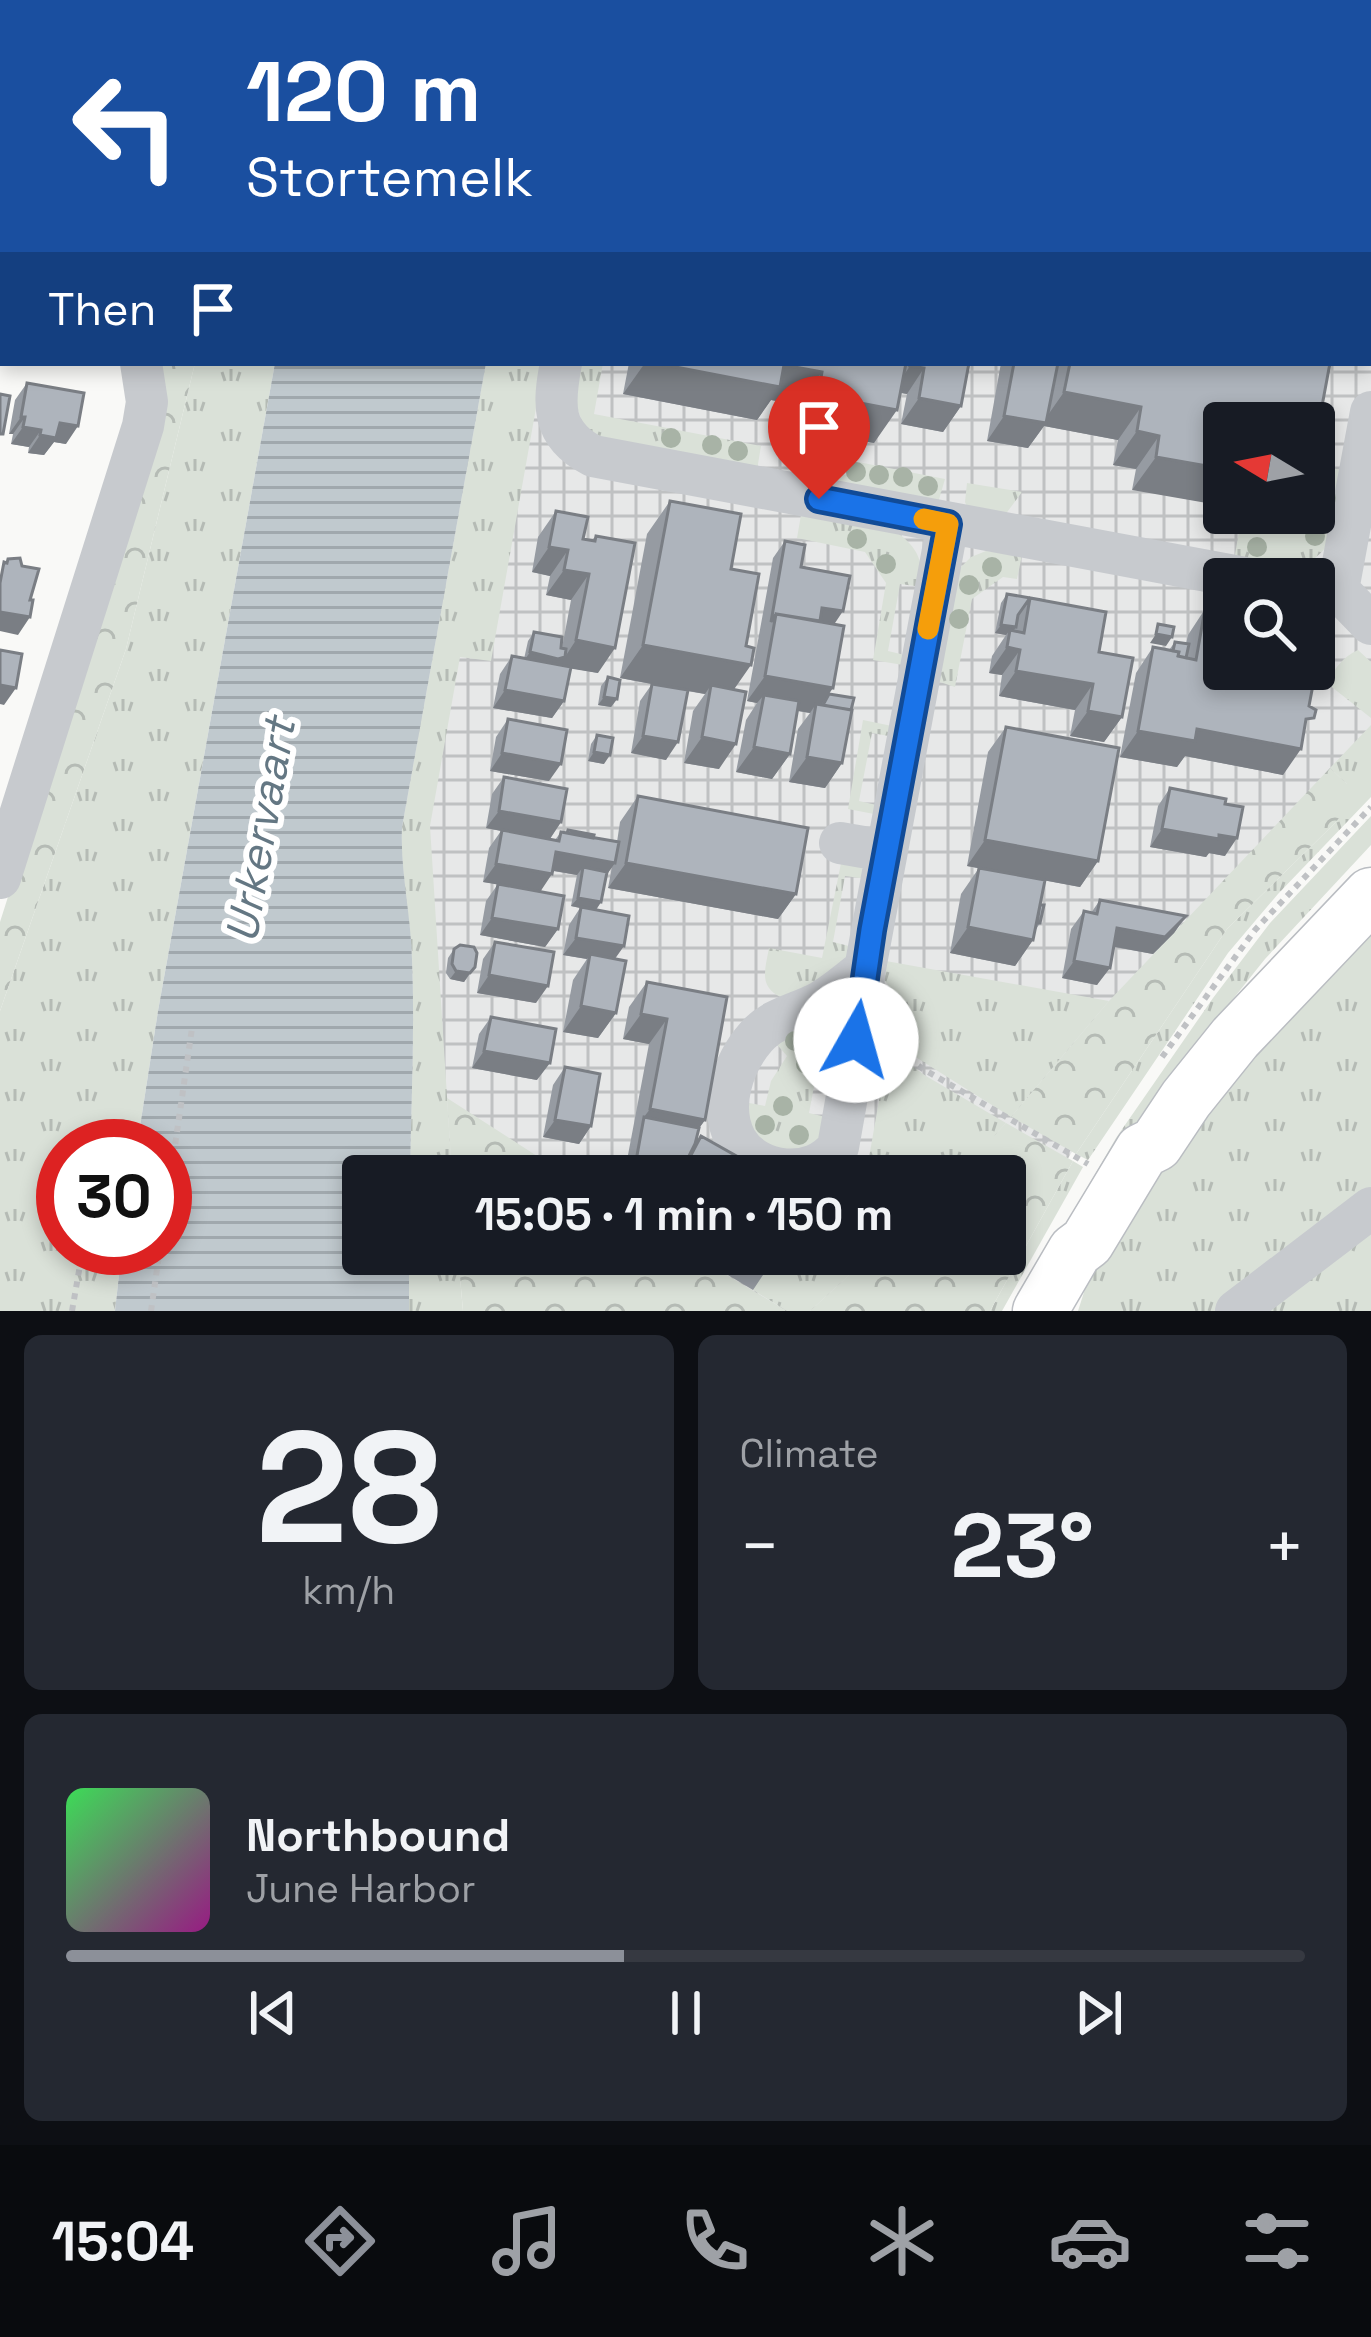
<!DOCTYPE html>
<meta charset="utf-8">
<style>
:root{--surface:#171b24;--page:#242831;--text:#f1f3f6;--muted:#9ea1a6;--line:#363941;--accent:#8c9099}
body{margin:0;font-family:"Space Grotesk",sans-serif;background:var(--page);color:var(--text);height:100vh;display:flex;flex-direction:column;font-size:45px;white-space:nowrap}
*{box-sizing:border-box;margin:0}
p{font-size:39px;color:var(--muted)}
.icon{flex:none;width:66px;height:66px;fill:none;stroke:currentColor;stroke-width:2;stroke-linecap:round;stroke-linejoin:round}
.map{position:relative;height:1311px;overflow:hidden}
.sheet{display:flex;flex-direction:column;gap:24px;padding:24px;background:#0d0f14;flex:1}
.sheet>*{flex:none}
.hud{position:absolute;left:0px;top:0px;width:1371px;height:366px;box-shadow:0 6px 18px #0003;background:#1a4fa0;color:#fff;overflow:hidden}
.needle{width:78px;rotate:280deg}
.tools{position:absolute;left:1203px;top:402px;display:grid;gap:24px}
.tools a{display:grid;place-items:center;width:132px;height:132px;border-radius:12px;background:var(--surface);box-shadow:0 6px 18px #0003;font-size:60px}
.speed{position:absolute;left:36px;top:1119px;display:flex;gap:24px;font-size:60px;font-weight:700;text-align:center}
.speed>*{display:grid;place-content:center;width:156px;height:156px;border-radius:50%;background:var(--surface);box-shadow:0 6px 18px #0003;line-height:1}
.speed .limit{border:18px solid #d22;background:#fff;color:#111}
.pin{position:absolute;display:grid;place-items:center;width:102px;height:102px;color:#fff;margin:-123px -51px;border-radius:50% 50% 50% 0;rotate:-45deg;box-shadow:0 0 12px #0007}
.pin .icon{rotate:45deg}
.me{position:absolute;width:132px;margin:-66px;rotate:7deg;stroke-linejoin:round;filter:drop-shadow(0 0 9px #0008)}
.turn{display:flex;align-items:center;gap:42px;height:252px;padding:0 48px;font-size:54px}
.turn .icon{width:156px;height:156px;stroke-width:2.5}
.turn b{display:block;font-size:84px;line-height:102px}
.then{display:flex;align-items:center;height:114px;padding:0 48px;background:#0003;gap:24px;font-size:45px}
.big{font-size:90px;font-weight:800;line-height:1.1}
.sheet .widget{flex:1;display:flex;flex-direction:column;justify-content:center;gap:18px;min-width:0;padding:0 42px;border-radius:18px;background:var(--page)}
.sheet .dial{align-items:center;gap:0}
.dial b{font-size:156px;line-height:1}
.song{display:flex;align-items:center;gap:36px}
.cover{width:144px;height:144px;border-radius:18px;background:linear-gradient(135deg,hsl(130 70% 55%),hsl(310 70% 35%))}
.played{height:12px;border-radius:6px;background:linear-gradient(90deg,var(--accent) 45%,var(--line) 45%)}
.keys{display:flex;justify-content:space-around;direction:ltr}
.heat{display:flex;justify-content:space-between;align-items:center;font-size:66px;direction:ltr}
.sheet .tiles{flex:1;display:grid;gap:24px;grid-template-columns:1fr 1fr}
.widget:last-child{grid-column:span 2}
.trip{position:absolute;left:342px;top:1155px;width:684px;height:120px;border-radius:12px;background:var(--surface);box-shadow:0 6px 18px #0003;font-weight:800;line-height:120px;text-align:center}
.tab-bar{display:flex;height:192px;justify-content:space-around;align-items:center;background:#090b0e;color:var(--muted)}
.tab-bar .icon{width:84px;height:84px}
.tab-bar .current{color:var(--accent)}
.tab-bar b{font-size:54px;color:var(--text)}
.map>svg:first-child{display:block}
.industrial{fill:url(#industrial-grid);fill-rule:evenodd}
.grass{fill:url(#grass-tufts)}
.forest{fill:url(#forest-crowns)}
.water{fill:url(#water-rules)}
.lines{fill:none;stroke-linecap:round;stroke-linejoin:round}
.major-casing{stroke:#babdc2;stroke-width:57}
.path{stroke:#bfc1c4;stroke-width:6;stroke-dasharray:6 6;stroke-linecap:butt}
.minor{stroke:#c7cace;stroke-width:42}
.major{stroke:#fff;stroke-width:54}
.tree{fill:#a8b3a6}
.wall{fill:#969ba2}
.shaded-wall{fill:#7a7e84}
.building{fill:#aeb4bc;stroke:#7a7e84;stroke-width:3}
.route-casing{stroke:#114b97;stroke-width:30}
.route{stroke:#1a73e8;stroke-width:21}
.slow{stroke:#f59e0b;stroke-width:21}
.labels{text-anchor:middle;stroke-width:12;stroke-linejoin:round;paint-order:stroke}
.water-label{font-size:45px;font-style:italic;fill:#647783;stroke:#fff}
</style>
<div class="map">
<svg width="1371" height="1311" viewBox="0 0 1371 1311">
<defs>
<pattern id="industrial-grid" width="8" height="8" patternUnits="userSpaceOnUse" patternTransform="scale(3)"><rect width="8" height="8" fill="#e7e8e8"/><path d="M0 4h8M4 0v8" fill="none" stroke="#bfc1c2"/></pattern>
<pattern id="grass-tufts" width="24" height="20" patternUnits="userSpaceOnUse" patternTransform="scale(3)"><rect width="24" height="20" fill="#dae1d8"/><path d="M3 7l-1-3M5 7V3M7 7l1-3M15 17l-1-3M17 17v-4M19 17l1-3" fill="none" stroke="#b5bbb5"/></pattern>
<pattern id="forest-crowns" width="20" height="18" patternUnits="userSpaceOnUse" patternTransform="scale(3)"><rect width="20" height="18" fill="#dae1d8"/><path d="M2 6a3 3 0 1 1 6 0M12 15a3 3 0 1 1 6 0" fill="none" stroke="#b5bbb5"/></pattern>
<pattern id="water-rules" width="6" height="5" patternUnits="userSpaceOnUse" patternTransform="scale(3)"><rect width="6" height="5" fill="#c0c9ce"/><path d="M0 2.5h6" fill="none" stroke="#a0a8ad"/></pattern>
</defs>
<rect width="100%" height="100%" fill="#f9f9f7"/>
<path class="industrial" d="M503 0H1371V772L1190 956 976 1311H705L370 1254H1005V1176H363L433 363H1368V3H502ZM1224 423H1314V513H1224ZM1224 579H1314V669H1224Z"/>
<path class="grass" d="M195 363H275L158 1011 137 1146H63V1248H122L115 1311H0V1011L126 649Z
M486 363H544L491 661 460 657 430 826 452 1176H410C411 1104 415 1031 412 958 410 914 400 871 402 827Z
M580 363H603L594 414 761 446 757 470 615 443 585 429 573 397Z
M848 460 945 479 938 503 821 482 823 471 846 475Z
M1314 465 1342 470 1327 546C1300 580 1271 566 1234 560L1241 521 1292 530 1295 513H1314Z
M967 483 1022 492 1005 515 968 509 965 502Z
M801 515 899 534C919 549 923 563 922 587L900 584 888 651 909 656 903 665 873 660 886 583 865 552 797 538Z
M986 551 1022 555 1017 579 1003 577 972 599 955 687 937 681 959 569 971 557Z
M1358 650 1371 662V718L1328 684C1334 668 1343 657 1358 650Z
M863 720 892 726 894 737 872 733 859 801 881 806 874 814 848 809Z
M1371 725V797L1278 894 1228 953 1088 1160 1076 1154 1227 929 1336 822 1347 784 1330 768Z
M1371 816V845L1265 959 1185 1059 1016 1311 1116 1138 1213 998 1270 923Z
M841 863 862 867 867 879 845 876 833 942 853 947 843 967 783 998C758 988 765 970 769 948L822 958Z
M1371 908V1196L1220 1311H1078L1092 1267 1139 1186Z
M886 961 1109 1001 1011 1117 890 1041 898 999 878 971Z
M815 1025C833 1032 839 1045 841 1063L819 1060 809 1113 830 1118 821 1139 795 1153 756 1142 744 1102 765 1106 771 1081 787 1056 773 1040Z
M888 1049 926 1076 1006 1123 994 1136 1006 1147 977 1176 964 1169 956 1176H860L867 1169Z
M1073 1161 1083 1167 1002 1311H990Z
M1371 1219V1311H1250Z
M409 1254H458L463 1311H409Z
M773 1254H872L810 1311H787L753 1290Z"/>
<path class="forest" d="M162 363H195L126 649 0 1011V922L158 425Z
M1330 768 1347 784 1351 801 1336 822 1227 929 1076 1154 1011 1117 1109 1001Z
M447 1098 568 1176H452Z
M1006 1123 1073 1161 990 1311H810L872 1254H1005V1176H977L1005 1147 993 1137Z
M458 1254H692L787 1311H463Z"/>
<path class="water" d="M341 0H553V3H340Z
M275 363H486L402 827C400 871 411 914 412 959 415 1031 411 1104 410 1176H363V1254H409V1311H115L122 1248H165V1146H137L158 1011Z"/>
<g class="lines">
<g class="major-casing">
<path id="major" d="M1040 1311 1075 1251 1087 1242 1142 1151 1156 1144 1186 1099 1235 1038 1371 895"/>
</g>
<path class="path" d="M889 1045 923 1069 1088 1164
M1162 1057 1255 930 1371 807
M165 1215 192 1028
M72 1311 83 1248
M151 1311 160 1248"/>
<path class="minor" d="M1156 0 1172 3
M211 3 212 0
M628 3V0
M1368 40H1371
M0 332H3
M561 363C553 405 551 434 593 456L1250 579
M1371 412 1338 590 1371 624
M840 843 886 851
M0 878 143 426 147 402 141 363
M865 969C850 980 836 993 820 1002 798 1014 773 1017 756 1037 733 1063 718 1107 736 1140 756 1175 813 1181 838 1147L857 1040 865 969 948 523
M1236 1311 1371 1208"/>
<use href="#major" class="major"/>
</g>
<g class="tree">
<circle cx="671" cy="438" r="10"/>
<circle cx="712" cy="445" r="10"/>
<circle cx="738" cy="451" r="10"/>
<circle cx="856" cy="472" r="10"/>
<circle cx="879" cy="475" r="10"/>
<circle cx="903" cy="477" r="10"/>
<circle cx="928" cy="486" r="10"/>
<circle cx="1326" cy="498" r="10"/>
<circle cx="1315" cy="536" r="10"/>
<circle cx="857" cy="539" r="10"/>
<circle cx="1257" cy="547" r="10"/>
<circle cx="886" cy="564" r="10"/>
<circle cx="992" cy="567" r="10"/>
<circle cx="969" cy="585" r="10"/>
<circle cx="959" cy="619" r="10"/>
<circle cx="820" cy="1040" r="10"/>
<circle cx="795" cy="1041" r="10"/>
<circle cx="806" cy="1064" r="10"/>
<circle cx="783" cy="1106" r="10"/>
<circle cx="765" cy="1125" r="10"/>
<circle cx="799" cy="1135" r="10"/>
</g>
<path class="wall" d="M629 363H969L961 406 943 432 901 424 907 394 900 393 874 443 795 428 799 405 771 400 757 420 623 394Z
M1001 363H1330L1132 490 1136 469 1113 465 1118 440 1044 426 1028 448 987 441Z
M27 383 66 444 54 442 44 455 28 453 29 447 11 444 13 434H9L15 400Z
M670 501 731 569 734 689 719 769 684 763 693 711 705 694 687 691 666 760 631 753 640 701 652 684 620 678 647 534Z
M556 511 583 539 592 540 596 536 598 673 571 668 564 701 552 718 493 708 500 674 512 656 524 659 528 641 534 632 562 648 571 600 546 595 550 576 532 572 538 537Z
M785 541 834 624 829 694 842 763 825 788 789 782 798 729 810 713 797 711 790 754 772 779 736 772 746 720 757 703 747 701 773 558Z
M1007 594 1106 612 1099 652 1122 717 1104 742 1070 736 1075 710 999 696 1002 675 989 673 992 656 1006 635 995 633 1001 603Z
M1205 609 1304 733 1283 775 1185 756 1177 767 1120 757 1136 673 1153 647 1169 650 1175 642 1186 644 1188 635Z
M608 677 617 699 611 707 598 705 601 686Z
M508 719 549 781 490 771 496 737Z
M1006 727 1098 861 1080 887 967 866 988 752Z
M597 735 604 764 588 761 591 744Z
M504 777 561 822 550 839 555 840 561 832 566 833 568 830 617 842 620 822 638 796 796 894 778 919 608 888 612 867 606 875 601 902 596 910 615 959 616 1013 598 1038 563 1032 573 980 587 959 563 955 569 925 580 908 571 906 577 875 553 871 540 891 558 929 545 947 480 935 486 901 498 884 483 882 489 848 501 831 486 828 492 794Z
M1170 788 1225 856 1209 853 1206 857 1150 847 1158 806Z
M979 868 1040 905V923L1035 931 1033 940 1015 966 950 953 961 894Z
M1100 900 1186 916 1174 933 1153 954 1114 947 1097 985 1062 978 1071 929 1084 911 1091 913Z
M495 942 536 1003 477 993 483 959Z
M454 949 475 967 464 982 450 979 446 973 448 958Z
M647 982 727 997 705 1120 699 1128 695 1144 701 1136 772 1176H624L649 1044 623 1039 629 1007Z
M491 1017 537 1080 472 1068 479 1034Z
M565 1067 591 1126 579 1144 543 1137 553 1085Z
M693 1254H777L753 1290Z"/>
<path class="shaded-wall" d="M0 254H3V283L0 282Z
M645 363 784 365 822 372 799 405 771 400 757 420 623 394Z
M910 366 924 368 907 394 893 391Z
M1064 392 1141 407 1118 440 1044 426 1028 448 987 441 1004 416 1043 422Z
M818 395 897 410 874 443 795 428Z
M919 398 961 406 943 432 901 424Z
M21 417H25L13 434H9Z
M60 423 78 426 66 444 54 442 44 455 28 453 40 435Z
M23 427 41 430 29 447 11 444Z
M1137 431 1159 436 1136 469 1113 465Z
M1156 457 1224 469V506L1132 490Z
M1260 513H1287L1284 517Z
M549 547 568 550 550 576 532 572Z
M564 570 589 574 571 600 546 595Z
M822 608 843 611 831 629 810 625Z
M0 612 30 617 18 635 0 631Z
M1001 625 1016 627 1010 636V630L1006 635 995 633Z
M1156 634 1172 637 1166 646 1150 643Z
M576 640 615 648 598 673 524 661 530 652 565 657Z
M643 645 751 665 728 698 711 685 705 694 620 678Z
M1007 647 1020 650 1002 675 989 673Z
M1016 671 1093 684 1075 710 999 696Z
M765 676 833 688 815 714 816 704 810 713 762 704 764 695 757 703 747 701Z
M0 685 16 688 4 705 0 704Z
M505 690 564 701 552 718 493 708Z
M604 697 617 699 611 707 598 705Z
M1088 711 1122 717 1104 742 1070 736Z
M1197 729 1301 749 1283 775 1185 756 1177 767 1120 757 1138 731Z
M643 736 678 742 666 760 631 753Z
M702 737 736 744 719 769 684 763Z
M754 747 790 754 772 779 736 772Z
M594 752 610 755 604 764 588 761Z
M502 753 561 764 549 781 490 771Z
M807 757 842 763 825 788 789 782Z
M499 811 561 822 549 840 486 828Z
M1162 829 1219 835 1237 838 1225 856 1209 853 1206 857 1150 847Z
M985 840 1098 861 1080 887 967 866Z
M556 852 615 863 603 880 583 867 577 875 544 869Z
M626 863 796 894 778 919 608 888Z
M496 864 552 874 540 892 483 882Z
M578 898 601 902 595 911 571 906Z
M1186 916 1174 933 1153 954 1105 945 1117 928Z
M492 918 558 929 545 947 480 935Z
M968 927 1033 940 1015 966 950 953Z
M576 938 624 946 612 963 590 954 587 959 563 955Z
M1074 961 1110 968 1097 985 1062 978Z
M456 971 470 973 464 982 450 979Z
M489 975 548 986 536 1003 477 993Z
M581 1006 616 1013 598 1038 563 1032Z
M641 1014 667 1019 649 1044 623 1039Z
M484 1051 550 1063 537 1080 472 1068Z
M650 1109 705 1120 687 1145 644 1117Z
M555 1120 591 1126 579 1144 543 1137Z"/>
<path class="building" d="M0 0H177L176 3H3V24H0Z
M719 0H733L749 3H718Z
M878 0H915V3H878Z
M0 29H3V119L0 118Z
M1368 79 1371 80V129L1368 145Z
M0 118 3 119V147H0Z
M3 174V254H0V192Z
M655 363H906L897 410 818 395 822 372 784 365 780 387Z
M911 363H969L961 406 919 398 924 368 910 366Z
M1014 363H1058L1046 423 1004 416Z
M1070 363H1330L1314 449V423H1224V469L1156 457 1159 436 1137 431 1141 407 1064 392Z
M27 383 84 393 78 426 60 423 56 438 40 435 41 430 23 427 25 417H21Z
M0 394 10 396 3 434H0Z
M670 501 741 514 731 569 759 574 746 646 754 648 751 665 643 645Z
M556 511 588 517 583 539 595 541 596 536 635 543 615 648 576 640 589 574 564 570 568 550 549 547Z
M785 541 805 545 801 567 850 576 843 611 822 608 820 621 776 614 771 622Z
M20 558 22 566 39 569 30 600H33L30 617 0 612V583L4 562 7 563 8 559Z
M1007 594 1042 600 1030 598 1018 615 1016 627 1001 625Z
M1030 598 1106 612 1099 652 1133 658 1122 717 1088 711 1093 684 1016 671 1020 650 1007 647 1010 630 1024 633Z
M1205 609 1224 613V669H1314V631L1323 632 1309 706 1316 710 1314 718 1306 719 1301 749 1197 729 1195 741 1138 731 1153 647 1179 652 1178 656 1196 660Z
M776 614 844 626 833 688 765 676Z
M1158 624 1174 627 1172 637 1156 634Z
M534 632 562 637 561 648 566 649 565 657 558 659 530 652Z
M1175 642 1189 644 1186 658 1178 656 1179 652 1173 651Z
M0 650 22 654 16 688 0 685Z
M512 656 571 667 564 701 505 690Z
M608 677 620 680 617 699 604 697Z
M652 684 688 690 678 742 643 736Z
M711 685 746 692 736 744 702 737Z
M829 694 854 698 851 710 823 705Z
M764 695 799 701 790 754 754 747Z
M816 704 852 710 842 763 807 757Z
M508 719 567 730 561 764 502 753Z
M1006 727 1119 748 1098 861 985 840Z
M597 735 613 738 610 755 594 752Z
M504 777 567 789 561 822 499 811Z
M1170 788 1226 799 1225 804 1243 807 1237 838 1219 835V839L1162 829Z
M638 796 808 828 796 894 626 863Z
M502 830 559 841 561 832 619 842 615 863 556 852 552 874 496 864Z
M568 830 594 835 593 838 567 833Z
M583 867 607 872 601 902 578 898Z
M979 868 1045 880 1033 940 968 927Z
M498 884 564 896 558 929 492 918Z
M1100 900 1186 916 1165 937 1117 928 1110 968 1074 961 1084 911 1097 914Z
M1040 905H1044L1040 923H1037Z
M581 907 629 916 624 946 576 938Z
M495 942 554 952 548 986 489 975Z
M460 945 474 947 477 953 475 967 470 973 456 971 452 964 454 949Z
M590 954 626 961 616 1013 581 1006Z
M647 982 727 997 705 1120 650 1109 667 1019 641 1014Z
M491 1017 556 1029 550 1063 484 1051Z
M565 1067 600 1074 591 1126 555 1120Z
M644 1117 699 1128 695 1144 679 1176H642L634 1172Z
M701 1136 772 1176H680Z
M754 1254H777L771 1264Z"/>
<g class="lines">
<g class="route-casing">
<path id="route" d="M819 499 948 524 872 930 856 1040"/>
</g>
<use href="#route" class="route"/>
<path class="slow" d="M924 519 948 524 928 629"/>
</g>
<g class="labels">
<g class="water-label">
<text transform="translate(260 830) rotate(-80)" y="16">Urkervaart</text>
</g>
</g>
</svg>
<div class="tools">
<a><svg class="needle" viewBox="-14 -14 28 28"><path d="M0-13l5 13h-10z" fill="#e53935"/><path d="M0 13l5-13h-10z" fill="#9ea1a6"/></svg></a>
<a><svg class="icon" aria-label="search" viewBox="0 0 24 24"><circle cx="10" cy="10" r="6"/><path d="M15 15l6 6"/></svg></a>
</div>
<div class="speed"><div class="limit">30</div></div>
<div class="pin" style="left:819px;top:499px;background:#d93025"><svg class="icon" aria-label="arrive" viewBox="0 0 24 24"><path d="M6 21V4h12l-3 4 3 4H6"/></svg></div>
<svg class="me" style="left:856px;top:1040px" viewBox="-20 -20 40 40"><circle r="19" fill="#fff"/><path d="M0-13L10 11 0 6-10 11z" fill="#1a73e8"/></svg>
<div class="trip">15:05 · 1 min · 150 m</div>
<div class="hud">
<div class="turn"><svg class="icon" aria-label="left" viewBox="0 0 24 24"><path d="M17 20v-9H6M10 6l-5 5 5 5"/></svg><div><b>120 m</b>Stortemelk</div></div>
<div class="then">Then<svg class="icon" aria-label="arrive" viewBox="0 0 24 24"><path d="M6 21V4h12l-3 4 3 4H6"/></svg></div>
</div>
</div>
<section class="sheet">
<div class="tiles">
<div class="widget dial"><b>28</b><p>km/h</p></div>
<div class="widget"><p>Climate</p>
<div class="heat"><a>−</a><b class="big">23°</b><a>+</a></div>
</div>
<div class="widget">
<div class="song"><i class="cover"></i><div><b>Northbound</b><p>June Harbor</p></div></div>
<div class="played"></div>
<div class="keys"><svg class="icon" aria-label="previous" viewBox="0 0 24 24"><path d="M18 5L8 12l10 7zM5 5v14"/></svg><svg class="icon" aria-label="pause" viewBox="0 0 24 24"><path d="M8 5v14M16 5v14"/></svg><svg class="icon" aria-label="next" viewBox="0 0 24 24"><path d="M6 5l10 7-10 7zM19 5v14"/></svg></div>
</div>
</div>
</section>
<nav class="tab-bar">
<b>15:04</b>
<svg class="icon current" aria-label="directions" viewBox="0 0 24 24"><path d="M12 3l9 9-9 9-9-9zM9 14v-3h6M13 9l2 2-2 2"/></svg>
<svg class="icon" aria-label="music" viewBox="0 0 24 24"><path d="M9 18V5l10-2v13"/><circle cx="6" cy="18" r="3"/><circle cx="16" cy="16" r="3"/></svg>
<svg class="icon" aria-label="phone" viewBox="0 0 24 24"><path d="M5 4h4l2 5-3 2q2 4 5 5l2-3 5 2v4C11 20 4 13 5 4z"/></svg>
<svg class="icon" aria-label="climate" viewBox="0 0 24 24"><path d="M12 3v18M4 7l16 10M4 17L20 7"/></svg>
<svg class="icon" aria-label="car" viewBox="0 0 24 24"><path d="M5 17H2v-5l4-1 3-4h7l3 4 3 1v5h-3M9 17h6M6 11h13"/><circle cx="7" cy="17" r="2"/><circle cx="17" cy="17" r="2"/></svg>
<svg class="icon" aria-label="filters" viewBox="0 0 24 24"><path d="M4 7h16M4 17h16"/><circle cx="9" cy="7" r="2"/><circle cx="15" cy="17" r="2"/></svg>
</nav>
